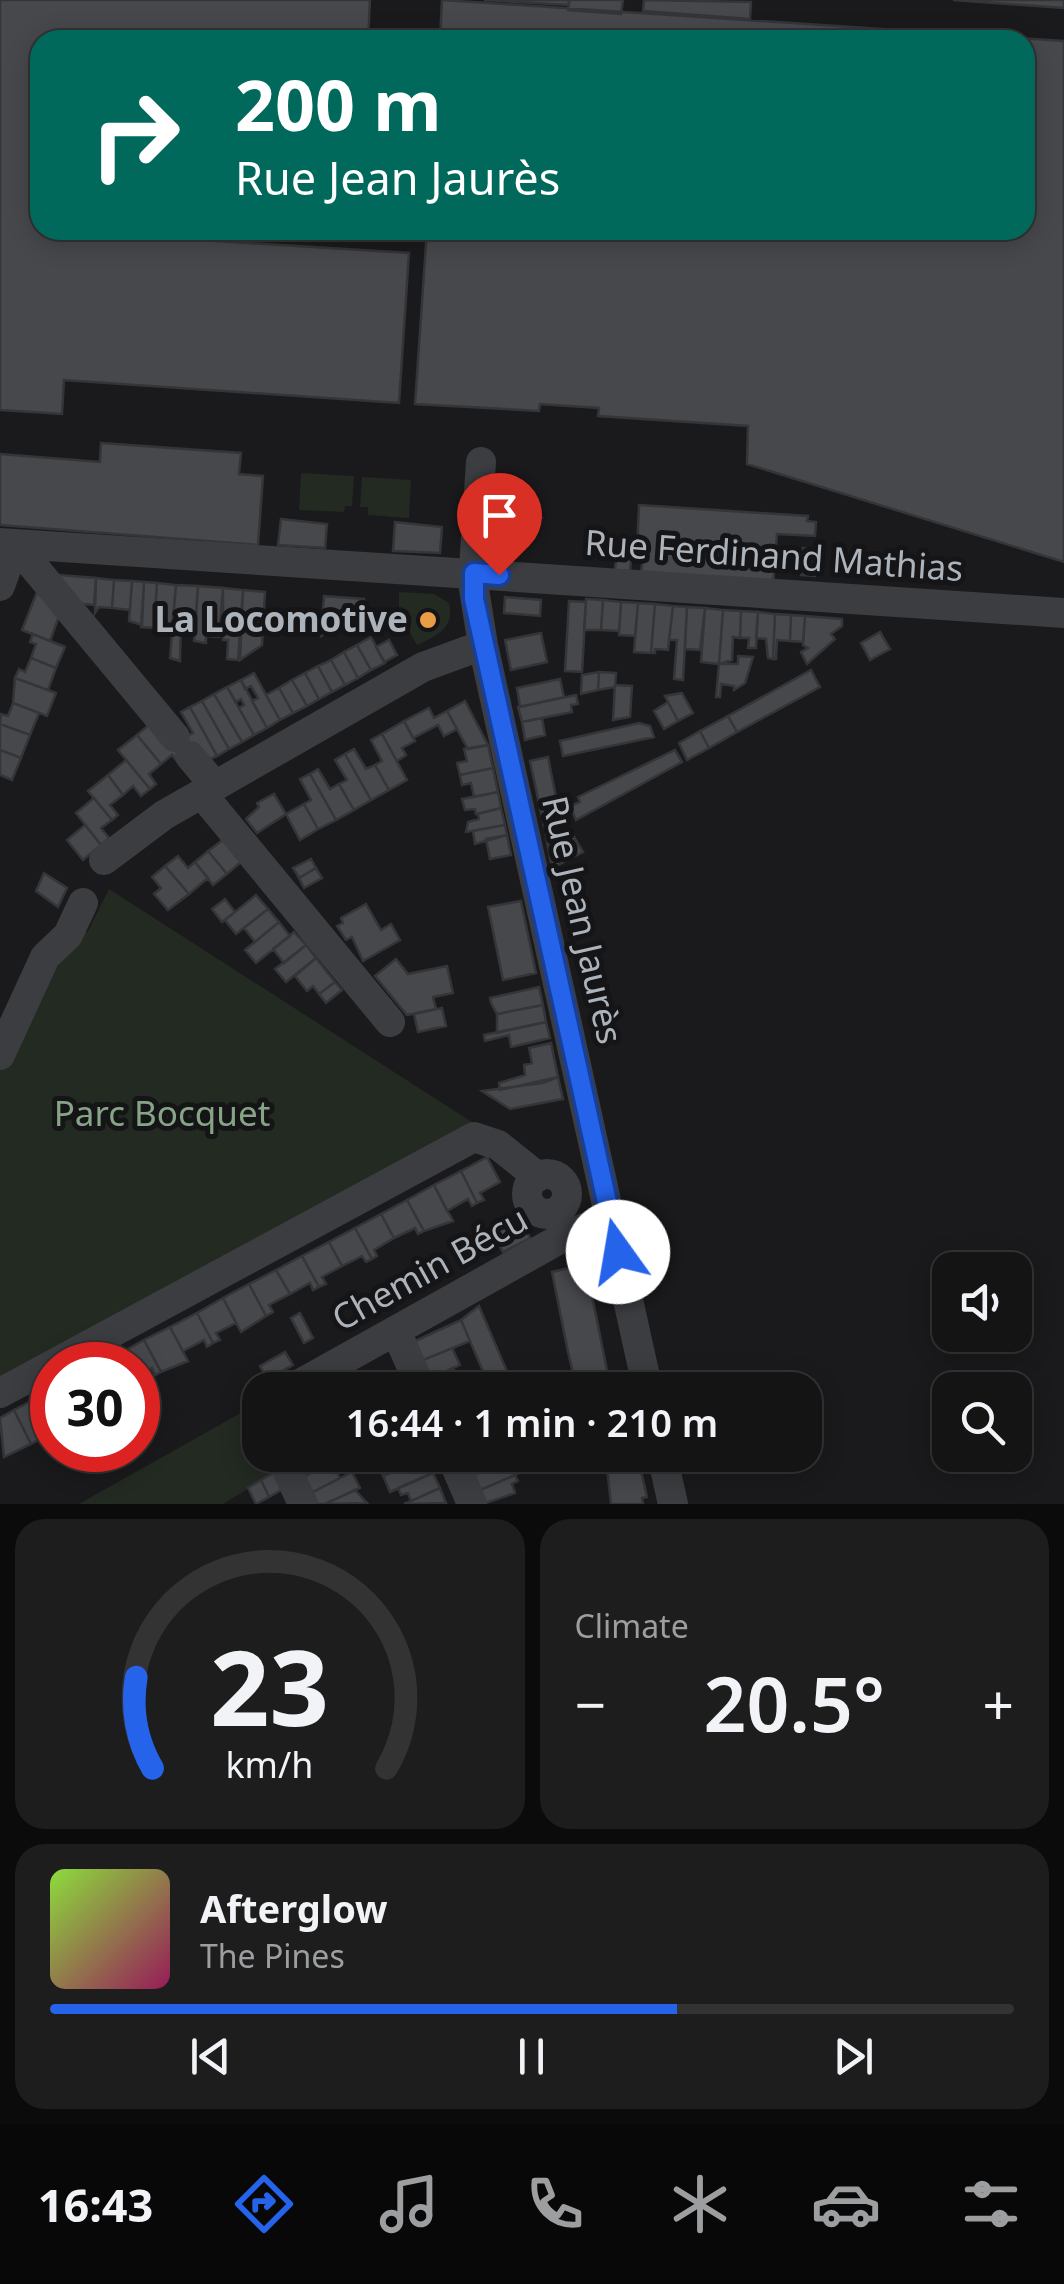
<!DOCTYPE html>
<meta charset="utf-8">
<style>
:root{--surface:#141415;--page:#1d1d1e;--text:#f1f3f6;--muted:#9d9ea0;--line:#333334;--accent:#2563eb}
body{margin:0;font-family:"Noto Sans",sans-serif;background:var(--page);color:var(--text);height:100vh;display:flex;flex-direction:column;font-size:38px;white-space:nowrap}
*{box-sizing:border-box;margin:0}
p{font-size:32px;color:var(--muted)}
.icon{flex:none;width:55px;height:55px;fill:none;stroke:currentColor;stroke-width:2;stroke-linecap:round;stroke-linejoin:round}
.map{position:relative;height:1504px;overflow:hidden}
.details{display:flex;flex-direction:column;gap:15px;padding:15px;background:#0b0b0c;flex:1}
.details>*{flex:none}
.hud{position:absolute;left:30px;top:30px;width:1005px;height:210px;border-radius:30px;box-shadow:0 5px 25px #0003,0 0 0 2px var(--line);background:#00695c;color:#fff;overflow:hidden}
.buttons{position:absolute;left:932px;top:1252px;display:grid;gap:20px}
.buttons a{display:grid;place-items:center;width:100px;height:100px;border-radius:20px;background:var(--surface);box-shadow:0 5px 25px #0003,0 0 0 2px var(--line);font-size:50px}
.speed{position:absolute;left:30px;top:1342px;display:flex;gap:20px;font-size:50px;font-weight:700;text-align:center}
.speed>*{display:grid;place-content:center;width:130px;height:130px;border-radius:50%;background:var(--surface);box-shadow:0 5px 25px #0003,0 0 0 2px var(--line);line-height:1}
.speed .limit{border:15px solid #d22;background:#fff;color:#111}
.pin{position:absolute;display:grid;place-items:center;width:85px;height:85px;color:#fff;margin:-102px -42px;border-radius:50% 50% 50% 0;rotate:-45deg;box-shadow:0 0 10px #0007}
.pin .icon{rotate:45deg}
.me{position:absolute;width:110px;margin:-55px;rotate:347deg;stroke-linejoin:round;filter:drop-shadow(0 0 8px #0008)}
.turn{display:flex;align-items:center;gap:35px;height:210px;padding:0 40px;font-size:45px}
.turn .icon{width:130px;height:130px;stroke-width:2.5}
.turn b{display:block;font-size:70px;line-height:85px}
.big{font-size:75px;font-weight:600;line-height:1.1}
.details .widget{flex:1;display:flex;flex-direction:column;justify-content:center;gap:15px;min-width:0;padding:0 35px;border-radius:30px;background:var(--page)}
.details .dial{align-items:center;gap:0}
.dial svg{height:260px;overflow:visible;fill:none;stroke:var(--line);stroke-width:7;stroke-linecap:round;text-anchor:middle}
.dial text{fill:var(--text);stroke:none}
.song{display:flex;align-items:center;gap:30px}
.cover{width:120px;height:120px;border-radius:15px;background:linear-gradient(135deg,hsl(90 70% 55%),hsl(330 70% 35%))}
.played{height:10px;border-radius:5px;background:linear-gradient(90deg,var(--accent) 65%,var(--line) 65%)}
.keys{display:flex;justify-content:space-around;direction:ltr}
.heat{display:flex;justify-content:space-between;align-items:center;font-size:55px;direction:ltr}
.details .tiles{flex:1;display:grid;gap:15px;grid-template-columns:1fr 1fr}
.widget:last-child{grid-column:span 2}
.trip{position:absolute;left:242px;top:1372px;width:580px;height:100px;border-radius:30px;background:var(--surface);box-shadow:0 5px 25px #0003,0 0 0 2px var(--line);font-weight:600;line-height:100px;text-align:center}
.tab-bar{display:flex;height:160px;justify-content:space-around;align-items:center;background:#080808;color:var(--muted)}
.tab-bar .icon{width:70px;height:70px}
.tab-bar .current{color:var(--accent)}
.tab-bar b{font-size:45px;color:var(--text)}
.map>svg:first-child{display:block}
.green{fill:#222a22}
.building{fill:#47484c;stroke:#343538;stroke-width:2.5}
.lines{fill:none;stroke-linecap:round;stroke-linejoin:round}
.minor{stroke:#3b3d41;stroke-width:30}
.route-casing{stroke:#184099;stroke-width:25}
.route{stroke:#2563eb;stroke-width:18}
.poi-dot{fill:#e99e45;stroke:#151517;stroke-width:4}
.labels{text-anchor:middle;stroke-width:10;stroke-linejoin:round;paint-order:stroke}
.street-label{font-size:35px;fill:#adb3bb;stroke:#151517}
.poi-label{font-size:35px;font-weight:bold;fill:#adb3bb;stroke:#151517;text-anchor:end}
.park-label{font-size:35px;fill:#87a586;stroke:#151517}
</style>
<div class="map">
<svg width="1064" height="1504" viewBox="0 0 1064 1504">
<rect width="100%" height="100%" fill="#1a1a1c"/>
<path class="green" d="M301 473 354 476 352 506H345L344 512 299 510Z
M362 477 411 480 409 518 368 515V507H360Z
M399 592 434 594 449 603C455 628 438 635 417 645L399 614Z
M109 889 475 1124 0 1383V1071L49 963 88 931Z
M246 1410 260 1440V1455H267L275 1472 223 1504H79Z"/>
<path class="building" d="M0 0H370L368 40H40V230L409 253 399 403 64 380 62 414 0 410Z
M442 0 1064 41V562L747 464 748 426 598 416 599 408 554 405 540 404 539 411 415 404 427 230H1025V40H440Z
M484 0H569V5Z
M569 0H623L621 14 568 10Z
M644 0 751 2 750 19 643 11Z
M953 0H1064V8Z
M101 443 241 453 239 474 263 476 258 545 0 525V454L100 462Z
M503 500 521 503 542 518 529 533 517 537 501 522Z
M639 505 808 516 807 521 816 522 815 536 777 534 773 585 641 575 643 553 637 552Z
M281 519 327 524 325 548 278 545Z
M395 522 442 527 440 553 393 551Z
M617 543 632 544 630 571 615 570Z
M803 548 821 550 815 576 801 575Z
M59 575 96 578 94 605 70 603Z
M96 578 114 580 112 608 99 607 95 613Z
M114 580 132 581 130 610 112 608Z
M132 581 144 582 142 625 129 621Z
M144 582 157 583 154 628 141 627Z
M157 583 176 585 172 629 154 625Z
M176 585 198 586 196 619 181 618 180 661 170 658Z
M198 586 223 588 219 637 206 636V643L194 641Z
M223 588 243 590 238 660 227 659 228 640H223Z
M243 590 265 592 262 645 240 660Z
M37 592 63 605 50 641 22 630Z
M324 596 364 599 363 613 321 636Z
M505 597 541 600 540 616 504 613Z
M586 599 603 600 601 630H584Z
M603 600 621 602 619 631 601 630Z
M569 601 586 602 582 672 565 671Z
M621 602 638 603 635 636 619 635Z
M638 603 655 604 651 653 634 652Z
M655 604 673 606 668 650 655 649V653H651Z
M673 606 687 607 683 680 674 679 677 640H669Z
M687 607 705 608 700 650 685 649Z
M705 608 723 610 719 664 701 662Z
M723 610 741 611 740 638 733 637 732 660 719 664Z
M741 611 758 612 756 648H748L749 638H740Z
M758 612 775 614 773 659 768 658 766 639 756 638Z
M775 614 791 615 790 641 777 640 776 659H773Z
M791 615 805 616 803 642 790 641Z
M805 616 842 619V626L831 634 835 639 807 664 801 652 808 648 803 645Z
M181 618 196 619 194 634H182Z
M880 632 890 649 870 660 861 643Z
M541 633 547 662 511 670 505 640Z
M33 634 65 647 56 668 31 658 36 644 30 642Z
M371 637 385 663 371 670 357 645Z
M389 640 397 655 384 662 376 647Z
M357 645 371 670 358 678 344 652Z
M344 652 358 678 345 685 331 660Z
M738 656 753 657 745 683 734 690V686L721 684 720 697H716L719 664H738Z
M31 658 56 668 48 690 15 678 19 669 25 672Z
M331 660 345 685 332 692 318 666Z
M318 666 332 692 319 699 305 673Z
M811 670 820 687 737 732 728 716Z
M599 672 598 690 581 694 582 675Z
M599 672 616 673 615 687 598 690Z
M254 673 280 720 267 728 252 701 258 698 251 686 245 689 241 680Z
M305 673 319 699 307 706 292 680Z
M15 678 56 693 47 716 13 703Z
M560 679 564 697 520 707 517 688Z
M241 680 267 728 254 735 239 708 244 705 241 699 236 702 227 687Z
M292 680 307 706 293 713 279 688Z
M615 685 632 686 630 717 613 720Z
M227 687 254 735 242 742 214 694Z
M279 688 293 713 280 720 266 695Z
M682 693 693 713 678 721 665 696Z
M214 694 242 742 229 749 202 701Z
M576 695 578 704 571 705 572 712 522 722 518 707Z
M202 701 229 749 217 756 190 707Z
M465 701 488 745 468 749 447 711Z
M668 702 678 721 664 729 654 711Z
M13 703 39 713 30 735 0 724 1 714 8 716Z
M190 707 217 756 202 763 182 739 193 733 181 712Z
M429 708 434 718 447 711 457 729 444 736 438 725 413 738 404 721Z
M728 716 737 732 709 748 700 731Z
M542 718 545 735 525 740 522 722Z
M156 719 188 758 180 765 172 755 161 764 137 735Z
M404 721 415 741 402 748 406 755 397 761 382 734Z
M639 723 650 726 654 737 563 756 560 741Z
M0 724 30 735 21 758 0 750Z
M700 731 709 748 687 760 679 743Z
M382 734 407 780 389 790 375 765 382 761 371 740Z
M137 735 161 764 149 774 156 784 150 789 118 750Z
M488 745 493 768 460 775 457 763 467 761 464 749Z
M354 749 366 769 375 765 389 790 371 800 345 754Z
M0 750 21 758 12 780 0 775Z
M675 750 682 762 576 820 570 806 580 802 578 797Z
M345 754 371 800 354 810 339 784 347 780 335 760Z
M548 757 562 828 546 836 530 761Z
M126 760 150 789 141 796 133 786 123 795 108 775Z
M493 768 498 792 474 797 471 783 462 785 460 775Z
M318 769 330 789 339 784 354 810 336 820 310 774Z
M310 774 336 820 318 829 304 804 311 800 300 779Z
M108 775 123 795 110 805 118 815 112 820 88 791Z
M498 792 501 808 476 814 475 809 465 810 462 799Z
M274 794 286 814 257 833 246 819 259 807 257 803Z
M94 798 112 820 101 828 109 838 101 845 76 813Z
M304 804 318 829 300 840 286 814Z
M501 808 505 825 466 832 468 822 479 819 478 814Z
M85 825 101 845 83 860 67 840Z
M505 825 507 835 475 844 473 831Z
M567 825 583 852 552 868 546 836Z
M507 835 511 855 490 859 486 839Z
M223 840 241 862 227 874 208 851Z
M208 851 227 874 213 885 195 862Z
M178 856 188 868 195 862 208 878 189 894 165 866Z
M311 859 316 868 299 878 293 868Z
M165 866 189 894 168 910 154 894 161 888 152 877Z
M316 868 322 878 304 888 299 878Z
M44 873 67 888 58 907 36 891Z
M256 895 268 909 236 934 225 920Z
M225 899 235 912 222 922 212 909Z
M521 901 536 973 503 980 488 907Z
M366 904 381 930 391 924 400 940 363 961 352 937 346 940 337 926 343 923 341 918Z
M268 909 279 922 255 942 244 928Z
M279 922 290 936 256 963 245 950Z
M294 932 306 945 284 963 273 949Z
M306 945 316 958 286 982 275 969Z
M316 958 335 982 319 994 313 986 307 991 295 976Z
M396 959 408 974 447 966 453 993 433 997 436 1009 407 1015 375 976Z
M335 982 342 990 326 1003 319 994Z
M539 987 543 1005 497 1014 491 1003 490 998Z
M543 1005 546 1022 497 1033V1014Z
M442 1008 446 1026 418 1032 414 1014Z
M546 1022 550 1038 511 1047 509 1035 485 1041 484 1035Z
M551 1043 558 1077 500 1090 499 1083 525 1075 524 1065 532 1063 529 1048Z
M558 1077 563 1099 510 1109 482 1091 543 1083Z
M487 1157 500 1182 480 1193 484 1200 477 1203 461 1171Z
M461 1171 477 1203 472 1206 468 1199 447 1211 434 1185Z
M434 1185 453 1221 424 1231 407 1200Z
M407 1200 424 1231 418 1234 415 1228 394 1238 381 1214Z
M381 1214 394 1238 374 1250 377 1256 372 1259 355 1228Z
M520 1220 530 1238 503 1252 493 1234Z
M355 1228 372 1259 366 1262 362 1256 342 1266 329 1242Z
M329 1242 342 1266 322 1277 326 1284 319 1287 302 1256Z
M302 1256 319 1287 313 1290 310 1283 290 1294 276 1270Z
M586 1264 592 1296 611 1390H577L568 1352 552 1272Z
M276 1270 290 1294 269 1305 273 1312 266 1316 249 1284Z
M249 1284 266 1316 241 1332 223 1298Z
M223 1298 236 1323 216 1333 220 1340 213 1343 197 1313Z
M479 1306 515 1390H491L461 1320Z
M197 1313 213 1343 207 1347 204 1340 183 1351 170 1327Z
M300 1313 313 1338 304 1343 291 1318Z
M461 1320 470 1341 421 1361 413 1342Z
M170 1327 188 1361 161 1372 144 1340Z
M144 1340 161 1372 155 1375 152 1368 138 1375V1365H124L119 1354Z
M452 1348 460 1365 429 1379 421 1361Z
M285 1352 293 1365 267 1379 260 1366Z
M453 1368 463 1390H433L429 1379Z
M39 1397 52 1421V1432L31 1444 14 1410Z
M14 1410 31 1444 4 1457 0 1418Z
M309 1455H328L332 1462 299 1479 293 1464Z
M389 1455H425L426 1457 383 1476 376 1461Z
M476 1455H518L471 1476 464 1460Z
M518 1455 526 1470 478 1491 471 1476Z
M426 1457 433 1473 390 1492 383 1476Z
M332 1462 340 1478 307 1495 299 1479Z
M639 1462 647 1497 642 1498 643 1504H611L607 1468Z
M275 1472 283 1489 269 1497 261 1480Z
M352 1472 360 1488 325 1504H311L307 1495Z
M433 1473 440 1488 411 1501 408 1493 401 1495 398 1488Z
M515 1475 518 1481 512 1484 515 1493 483 1504 478 1491Z
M261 1480 269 1497 256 1504 248 1488Z
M440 1488 446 1503 404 1504 411 1501Z
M355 1490 367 1503 325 1504Z"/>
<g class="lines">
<path class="minor" d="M481 462 473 583 483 645 648 1390
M0 543 1064 613
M0 586 15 544 175 737
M190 756 215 786
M202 794 390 1022
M104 860 164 815 423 667 483 645
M0 1055 45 957 68 935 83 903
M527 1194a20 20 0 1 1 40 0a20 20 0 1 1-40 0Z
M396 1331 422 1390
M289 1390 567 1235 610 1218
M0 1393 474 1137 498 1145 538 1177
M280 1455 303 1504
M451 1455 472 1504
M662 1455 673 1504"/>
</g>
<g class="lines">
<g class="route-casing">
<path id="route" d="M499 575 474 573V599L618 1252"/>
</g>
<use href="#route" class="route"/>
</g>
<circle class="poi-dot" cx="428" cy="620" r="10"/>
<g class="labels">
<g class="street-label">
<text transform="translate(774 556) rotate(4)" y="12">Rue Ferdinand Mathias</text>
<text transform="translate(582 920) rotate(77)" y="12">Rue Jean Jaurès</text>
<text transform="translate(430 1269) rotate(-29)" y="12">Chemin Bécu</text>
</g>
<g class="poi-label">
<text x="408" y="632">La Locomotive</text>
</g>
<g class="park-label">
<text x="162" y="1126">Parc Bocquet</text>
</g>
</g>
</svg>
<div class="buttons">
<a><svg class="icon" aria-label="sound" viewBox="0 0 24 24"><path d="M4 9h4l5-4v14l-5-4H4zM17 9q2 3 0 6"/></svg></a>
<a><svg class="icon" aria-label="search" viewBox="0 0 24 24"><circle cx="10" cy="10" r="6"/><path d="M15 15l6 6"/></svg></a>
</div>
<div class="speed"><div class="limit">30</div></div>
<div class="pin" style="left:499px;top:575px;background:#d93025"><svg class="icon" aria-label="arrive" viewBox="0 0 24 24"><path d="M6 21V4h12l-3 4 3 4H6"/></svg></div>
<svg class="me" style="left:618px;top:1252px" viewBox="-20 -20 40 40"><circle r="19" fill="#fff"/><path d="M0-13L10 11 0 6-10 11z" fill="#2563eb"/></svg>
<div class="trip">16:44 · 1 min · 210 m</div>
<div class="hud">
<div class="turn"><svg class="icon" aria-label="right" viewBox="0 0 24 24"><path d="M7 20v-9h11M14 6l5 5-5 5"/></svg><div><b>200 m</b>Rue Jean Jaurès</div></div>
</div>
</div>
<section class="details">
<div class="tiles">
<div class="widget dial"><svg viewBox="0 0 100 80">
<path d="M14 69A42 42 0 1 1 86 69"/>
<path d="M14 69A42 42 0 0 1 9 41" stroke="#2563eb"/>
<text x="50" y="56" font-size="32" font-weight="700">23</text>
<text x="50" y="72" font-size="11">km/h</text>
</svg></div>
<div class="widget"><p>Climate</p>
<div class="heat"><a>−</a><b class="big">20.5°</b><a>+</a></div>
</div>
<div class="widget">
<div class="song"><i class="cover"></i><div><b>Afterglow</b><p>The Pines</p></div></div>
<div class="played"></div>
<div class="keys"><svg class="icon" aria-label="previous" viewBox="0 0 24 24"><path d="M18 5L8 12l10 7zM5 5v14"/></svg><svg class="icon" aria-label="pause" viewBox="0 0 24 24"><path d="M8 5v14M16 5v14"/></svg><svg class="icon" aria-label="next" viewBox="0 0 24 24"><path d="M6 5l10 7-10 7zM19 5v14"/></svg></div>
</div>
</div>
</section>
<nav class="tab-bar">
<b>16:43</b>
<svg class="icon current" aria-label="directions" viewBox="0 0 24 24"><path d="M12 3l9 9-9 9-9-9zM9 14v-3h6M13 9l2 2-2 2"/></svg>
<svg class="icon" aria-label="music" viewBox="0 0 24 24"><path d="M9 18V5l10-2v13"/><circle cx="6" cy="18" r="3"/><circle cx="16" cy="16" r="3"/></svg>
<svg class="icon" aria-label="phone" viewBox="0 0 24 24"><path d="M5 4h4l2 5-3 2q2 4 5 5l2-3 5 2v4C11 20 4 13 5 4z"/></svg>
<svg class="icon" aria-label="climate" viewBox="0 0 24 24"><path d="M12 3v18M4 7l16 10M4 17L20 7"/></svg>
<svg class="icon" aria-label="car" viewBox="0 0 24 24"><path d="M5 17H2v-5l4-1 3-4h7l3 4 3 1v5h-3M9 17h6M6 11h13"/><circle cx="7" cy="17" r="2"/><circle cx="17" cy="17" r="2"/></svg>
<svg class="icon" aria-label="filters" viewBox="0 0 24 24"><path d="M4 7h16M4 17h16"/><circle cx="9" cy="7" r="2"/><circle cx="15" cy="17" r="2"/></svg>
</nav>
